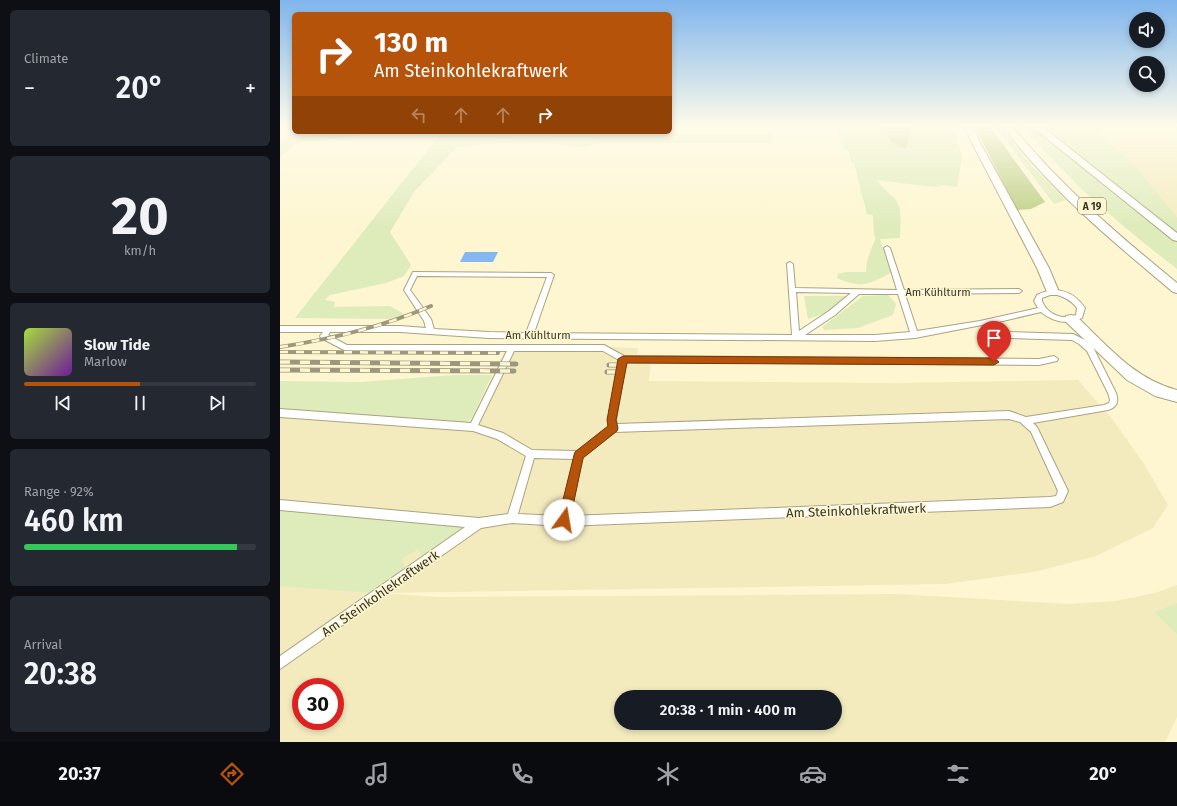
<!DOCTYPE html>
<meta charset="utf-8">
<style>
:root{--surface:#171b24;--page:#242831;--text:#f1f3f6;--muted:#9ea1a6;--line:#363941;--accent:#b45309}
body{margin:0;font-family:"Fira Sans",sans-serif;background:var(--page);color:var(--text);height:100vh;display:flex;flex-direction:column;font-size:15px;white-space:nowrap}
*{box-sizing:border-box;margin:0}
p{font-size:13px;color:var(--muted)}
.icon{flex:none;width:22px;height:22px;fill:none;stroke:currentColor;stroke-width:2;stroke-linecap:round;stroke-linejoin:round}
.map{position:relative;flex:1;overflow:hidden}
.side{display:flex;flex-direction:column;gap:10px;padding:10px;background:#0d0f14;width:280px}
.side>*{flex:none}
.top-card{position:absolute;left:12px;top:12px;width:380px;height:122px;border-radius:6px;box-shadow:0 2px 6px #0003;background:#b45309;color:#fff;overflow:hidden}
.controls{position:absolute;left:849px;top:12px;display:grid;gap:8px}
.controls a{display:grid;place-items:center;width:36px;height:36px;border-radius:50%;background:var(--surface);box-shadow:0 2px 6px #0003;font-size:20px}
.speed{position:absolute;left:12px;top:678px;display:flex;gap:8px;font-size:20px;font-weight:700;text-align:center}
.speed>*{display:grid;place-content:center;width:52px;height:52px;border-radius:50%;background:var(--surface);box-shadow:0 2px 6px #0003;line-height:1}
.speed .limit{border:6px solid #d22;background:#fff;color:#111}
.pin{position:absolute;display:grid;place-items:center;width:34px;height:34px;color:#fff;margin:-41px -17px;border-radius:50% 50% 50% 0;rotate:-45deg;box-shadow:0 0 4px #0007}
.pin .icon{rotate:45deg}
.me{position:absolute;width:44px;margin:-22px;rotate:13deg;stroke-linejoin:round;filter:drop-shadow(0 0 3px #0008)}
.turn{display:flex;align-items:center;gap:14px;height:84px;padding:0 16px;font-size:18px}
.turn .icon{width:52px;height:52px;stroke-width:2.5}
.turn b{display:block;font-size:28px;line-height:34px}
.lanes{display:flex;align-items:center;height:38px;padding:0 16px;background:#0003;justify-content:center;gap:20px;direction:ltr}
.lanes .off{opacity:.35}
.big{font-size:30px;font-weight:600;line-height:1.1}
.side .tile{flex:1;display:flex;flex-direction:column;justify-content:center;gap:6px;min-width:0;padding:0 14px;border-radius:6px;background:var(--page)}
.side .dial{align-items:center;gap:0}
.dial b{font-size:52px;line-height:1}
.song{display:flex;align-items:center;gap:12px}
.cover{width:48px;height:48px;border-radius:6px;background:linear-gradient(135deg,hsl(80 70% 55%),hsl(280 70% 35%))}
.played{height:4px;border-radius:2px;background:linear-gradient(90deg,var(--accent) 50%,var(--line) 50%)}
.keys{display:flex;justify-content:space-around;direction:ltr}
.heat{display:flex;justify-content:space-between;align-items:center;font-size:22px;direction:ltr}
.charge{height:6px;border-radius:3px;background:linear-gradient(90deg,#34c759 92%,var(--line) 0)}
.trip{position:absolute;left:334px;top:690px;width:228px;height:40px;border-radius:20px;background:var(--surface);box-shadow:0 2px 6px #0003;font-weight:600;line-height:40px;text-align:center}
.tabs{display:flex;height:64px;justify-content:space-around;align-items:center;background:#090b0e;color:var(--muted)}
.tabs .icon{width:28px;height:28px}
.tabs .selected{color:var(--accent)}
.tabs b{font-size:18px;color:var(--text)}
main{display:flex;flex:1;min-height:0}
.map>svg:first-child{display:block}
.built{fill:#f3ebbe;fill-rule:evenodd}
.green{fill:#deebbb}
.forest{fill:#bbcd81}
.water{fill:#85b7f3}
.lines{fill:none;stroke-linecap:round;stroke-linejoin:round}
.minor-casing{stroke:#aaa380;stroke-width:2}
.motorway-casing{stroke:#aaa380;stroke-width:2}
.minor{fill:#fff;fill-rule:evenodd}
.motorway{fill:#fff;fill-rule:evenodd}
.rail-far1-casing{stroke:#9d987d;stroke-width:4}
.rail-casing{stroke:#9d987d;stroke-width:5}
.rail-far1{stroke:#fdf6d0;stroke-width:2.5;stroke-dasharray:8;stroke-linecap:butt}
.rail{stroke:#fdf6d0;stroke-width:3.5;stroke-dasharray:10;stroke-linecap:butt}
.route{fill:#b45309;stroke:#753606}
.labels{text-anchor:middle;stroke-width:3;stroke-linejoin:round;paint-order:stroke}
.shield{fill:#fdf6d0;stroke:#736f59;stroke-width:1}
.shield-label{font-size:10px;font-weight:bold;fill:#383526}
.street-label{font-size:11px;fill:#383526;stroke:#fdf6d0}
.near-street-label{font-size:13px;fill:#383526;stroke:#fdf6d0}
</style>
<main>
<section class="side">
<div class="tile"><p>Climate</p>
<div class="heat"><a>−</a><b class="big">20°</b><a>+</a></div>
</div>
<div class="tile dial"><b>20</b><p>km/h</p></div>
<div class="tile">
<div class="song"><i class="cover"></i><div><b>Slow Tide</b><p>Marlow</p></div></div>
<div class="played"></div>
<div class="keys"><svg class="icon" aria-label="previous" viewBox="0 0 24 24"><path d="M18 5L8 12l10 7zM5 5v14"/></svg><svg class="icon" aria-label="pause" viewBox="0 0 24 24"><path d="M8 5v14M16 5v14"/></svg><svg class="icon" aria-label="next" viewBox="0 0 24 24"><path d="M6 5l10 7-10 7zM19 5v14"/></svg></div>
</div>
<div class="tile"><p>Range · 92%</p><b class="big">460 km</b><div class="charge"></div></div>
<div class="tile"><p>Arrival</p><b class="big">20:38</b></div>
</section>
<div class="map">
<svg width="897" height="742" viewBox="0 0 897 742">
<rect width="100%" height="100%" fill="#fdf6d0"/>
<path class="built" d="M808 125H897V217L856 166Z
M228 344 358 348 357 355 372 356 369 381 614 383 798 380 833 420 864 464 888 505 873 528 816 556 759 571 665 584 101 593 159 597 618 594 789 604 835 601 875 593 897 585V603L874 612 897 635V717L885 742H0V409L185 422 192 418ZM21 687H55V721H21ZM341 697H555V723H341Z"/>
<path class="green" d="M555 125H605L612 142 626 149 632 125H674L682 157 677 187 663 185 654 187 597 180C603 190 614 195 618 204 622 211 620 230 620 238L600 239 611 273C589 284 582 289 557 278L558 274 565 272H586C586 259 591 250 596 238L594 235 593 215 587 214 574 163H572L568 150 563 149Z
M714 125H719L753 167 786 200 774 204Z
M743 125H808L856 166 897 217V269C843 227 785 179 743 125Z
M56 132H113L17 143 0 157V143L5 139Z
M162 132 253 134H491L492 143H320L300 147 267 143 203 144 177 147 134 192 110 232 131 265 124 276 106 283 50 295 45 300 55 302 54 307 110 306 124 314 117 319 15 318Z
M608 295 616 304 613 315 578 328 544 330 542 327 583 296Z
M524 296H566L551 311 528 319Z
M174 375H212L192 418 185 422 0 409V381L81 382Z
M0 509 182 524 184 529 141 561 139 558 142 556 138 549 122 559 125 567 136 560 137 563 94 593 0 586Z
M897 603V635L874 612Z"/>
<path class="forest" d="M605 125H632L626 149C610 145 611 140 605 125Z
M694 125H709L765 202 751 209 737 210Z"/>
<path class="water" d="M185 252H218L213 262H180Z"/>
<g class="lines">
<g class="minor-casing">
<path id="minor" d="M607 246 610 248 624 290 739 289 742 291 739 293 625 294 637 331 700 321 758 308 754 301 757 295C775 286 793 290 805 308L802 318C787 325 773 322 761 312L714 323 720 330 727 332 793 334 805 340 813 347 836 393C839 402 837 407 828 410L753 423 757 427 788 491 783 502 770 507 284 526 232 523 201 528 0 669V656L185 527 0 510V500L199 518 228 514 246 456 217 439 193 431 0 417V409L191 423 227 351H66L41 338 40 336 43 332H0V326H120L146 328 144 321 124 290 133 272 271 273 274 275 254 333 512 335 507 264 508 263 510 262 513 264 515 288 617 290 604 248ZM137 276 267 277 246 333 209 332 154 329 151 319 130 290ZM516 292 571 293 549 311 519 331ZM579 294H618L630 332 595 335H525L555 315ZM773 294C783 296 791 300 797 308L796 315C783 321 767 314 762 301V298ZM707 324 714 334 727 338 792 340 799 344 807 351 828 393 830 400 829 403 824 405 746 417 729 411 337 424 336 420 346 362 759 365 777 361 778 359 774 356 759 359 344 356 324 345H67L48 335 50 332H120L209 338 595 341 635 338ZM234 351H323L339 360 328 420V427L297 451 252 450 223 433 198 425ZM729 419 740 422 751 432 778 491 776 496 770 497 290 516 303 457 335 432ZM254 458 294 459 280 516 238 514Z"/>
</g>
<g class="motorway-casing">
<path id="motorway" d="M685 125H693L698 139 769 268 779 292 777 295H769L767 292 757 268 690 139Z
M722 125H731C780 185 837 234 897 283V293L893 292C832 241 770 190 722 125Z
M750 125H760L897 233V241L893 240Z
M791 315 796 316C827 345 854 379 897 390V402L875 396 847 380 786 322 785 319 786 316Z"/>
</g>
<use href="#minor" class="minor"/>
<use href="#motorway" class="motorway"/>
<g class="rail-far1-casing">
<path id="rail-far1" d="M0 347C52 339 102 327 151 306
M0 352 218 353"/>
</g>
<g class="rail-casing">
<path id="rail" d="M0 362 236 364
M329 365H342
M0 370 234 371
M327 372H340"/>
</g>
<use href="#rail-far1" class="rail-far1"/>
<use href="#rail" class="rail"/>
</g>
<linearGradient id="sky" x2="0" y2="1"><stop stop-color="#80b5ec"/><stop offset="0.55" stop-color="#fefbea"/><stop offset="1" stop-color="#fefbea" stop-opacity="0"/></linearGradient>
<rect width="897" height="229" fill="url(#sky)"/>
<path class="route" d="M343 356 714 358 719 362 714 365 347 363 336 420 338 428 337 431 303 458 290 520 288 524 284 526 280 524 278 520 294 455 295 452 328 426 327 420 338 359Z"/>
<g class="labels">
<rect class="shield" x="798" y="198" width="28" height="16" rx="3"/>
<g class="shield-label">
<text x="812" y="210">A 19</text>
</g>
<g class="street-label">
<text x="658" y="296">Am Kühlturm</text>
<text x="258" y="339">Am Kühlturm</text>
</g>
<g class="near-street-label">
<text transform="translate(576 510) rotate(-2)" y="5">Am Steinkohlekraftwerk</text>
<text transform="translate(100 593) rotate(-35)" y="5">Am Steinkohlekraftwerk</text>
</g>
</g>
</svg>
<div class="controls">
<a><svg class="icon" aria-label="sound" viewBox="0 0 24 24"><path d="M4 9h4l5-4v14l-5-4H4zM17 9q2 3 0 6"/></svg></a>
<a><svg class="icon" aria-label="search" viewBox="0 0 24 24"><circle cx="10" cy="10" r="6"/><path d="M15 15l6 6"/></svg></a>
</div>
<div class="speed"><div class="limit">30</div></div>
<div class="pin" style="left:714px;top:362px;background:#d93025"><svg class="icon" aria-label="arrive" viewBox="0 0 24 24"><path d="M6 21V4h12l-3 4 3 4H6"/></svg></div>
<svg class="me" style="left:284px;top:520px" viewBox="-20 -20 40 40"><circle r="19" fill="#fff"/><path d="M0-13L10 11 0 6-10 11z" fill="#b45309"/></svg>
<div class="trip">20:38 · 1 min · 400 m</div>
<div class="top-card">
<div class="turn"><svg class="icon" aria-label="right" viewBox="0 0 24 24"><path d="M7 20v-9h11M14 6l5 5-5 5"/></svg><div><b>130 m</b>Am Steinkohlekraftwerk</div></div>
<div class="lanes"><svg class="icon off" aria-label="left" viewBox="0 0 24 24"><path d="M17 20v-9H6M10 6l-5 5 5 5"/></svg><svg class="icon off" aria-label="ahead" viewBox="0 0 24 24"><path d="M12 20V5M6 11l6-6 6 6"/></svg><svg class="icon off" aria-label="ahead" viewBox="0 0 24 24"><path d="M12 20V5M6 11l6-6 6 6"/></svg><svg class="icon" aria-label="right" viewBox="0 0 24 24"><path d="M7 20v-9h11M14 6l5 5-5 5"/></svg></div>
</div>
</div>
</main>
<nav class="tabs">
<b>20:37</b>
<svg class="icon selected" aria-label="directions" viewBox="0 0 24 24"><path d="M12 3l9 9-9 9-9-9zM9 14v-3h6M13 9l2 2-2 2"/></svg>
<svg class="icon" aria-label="music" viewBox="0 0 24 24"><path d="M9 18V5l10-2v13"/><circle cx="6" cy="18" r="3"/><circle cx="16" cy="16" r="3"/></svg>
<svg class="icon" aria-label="phone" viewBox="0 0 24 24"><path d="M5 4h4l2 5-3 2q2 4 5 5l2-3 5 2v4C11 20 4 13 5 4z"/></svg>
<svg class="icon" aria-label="climate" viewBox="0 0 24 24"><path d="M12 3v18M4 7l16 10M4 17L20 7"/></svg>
<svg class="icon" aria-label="car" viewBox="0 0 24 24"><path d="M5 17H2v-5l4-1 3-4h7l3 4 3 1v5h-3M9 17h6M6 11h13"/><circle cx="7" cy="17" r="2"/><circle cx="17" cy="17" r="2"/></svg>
<svg class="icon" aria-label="filters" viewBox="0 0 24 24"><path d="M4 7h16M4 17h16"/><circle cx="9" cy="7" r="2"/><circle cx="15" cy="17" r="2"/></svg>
<b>20°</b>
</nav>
